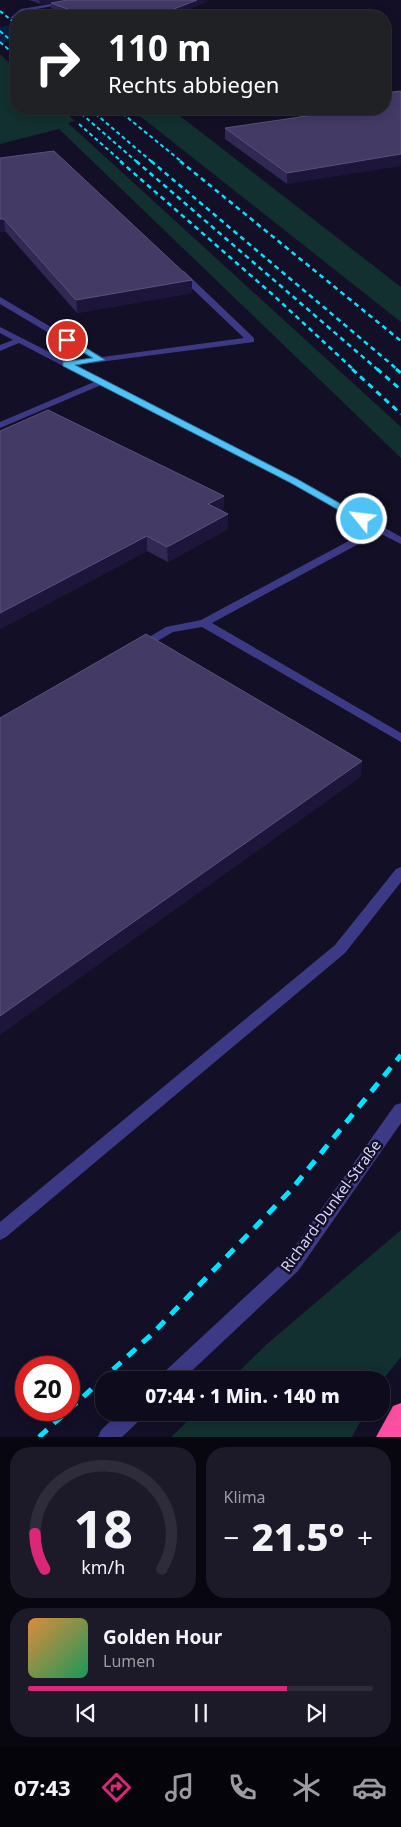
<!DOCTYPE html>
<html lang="de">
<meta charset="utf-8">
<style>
:root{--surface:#0e0b1c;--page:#1c1929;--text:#f1f3f6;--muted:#9b9ba3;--line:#2e2b3b;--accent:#db2777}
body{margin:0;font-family:"Noto Sans",sans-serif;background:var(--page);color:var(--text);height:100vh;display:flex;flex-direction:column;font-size:19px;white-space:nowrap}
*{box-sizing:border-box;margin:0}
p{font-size:16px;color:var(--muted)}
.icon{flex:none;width:28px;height:28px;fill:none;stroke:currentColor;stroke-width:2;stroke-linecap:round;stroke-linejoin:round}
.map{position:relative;height:1437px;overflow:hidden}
.details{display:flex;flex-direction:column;gap:10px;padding:10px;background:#08060f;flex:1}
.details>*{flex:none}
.guide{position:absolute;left:10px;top:10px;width:381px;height:105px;border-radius:20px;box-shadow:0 2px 12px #0003,0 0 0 1px var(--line);background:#202124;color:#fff;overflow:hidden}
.speed{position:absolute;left:15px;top:1356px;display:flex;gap:10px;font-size:25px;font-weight:700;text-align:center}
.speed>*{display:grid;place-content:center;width:65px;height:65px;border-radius:50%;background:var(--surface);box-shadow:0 2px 12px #0003,0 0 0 1px var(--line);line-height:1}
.speed .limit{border:8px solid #d22;background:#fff;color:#111}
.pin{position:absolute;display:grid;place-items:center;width:42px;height:42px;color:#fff;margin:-21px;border:2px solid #fff;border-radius:50%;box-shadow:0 1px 5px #0007}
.me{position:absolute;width:55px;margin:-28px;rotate:299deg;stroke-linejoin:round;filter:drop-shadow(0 0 4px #0008)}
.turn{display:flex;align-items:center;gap:18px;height:105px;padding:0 15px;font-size:22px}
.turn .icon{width:65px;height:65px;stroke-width:2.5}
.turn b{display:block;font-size:35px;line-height:42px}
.big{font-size:38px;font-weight:800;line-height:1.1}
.details .card{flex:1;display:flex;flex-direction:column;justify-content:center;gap:8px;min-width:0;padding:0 18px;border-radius:20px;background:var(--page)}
.details .dial{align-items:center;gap:0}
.dial svg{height:130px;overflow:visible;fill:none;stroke:var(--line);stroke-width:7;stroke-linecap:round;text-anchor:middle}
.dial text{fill:var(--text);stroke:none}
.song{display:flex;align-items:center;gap:15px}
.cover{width:60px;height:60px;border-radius:8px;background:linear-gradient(135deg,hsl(30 70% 55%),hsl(150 70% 35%))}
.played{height:5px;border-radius:2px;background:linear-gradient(90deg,var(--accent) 75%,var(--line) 75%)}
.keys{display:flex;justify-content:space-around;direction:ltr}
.heat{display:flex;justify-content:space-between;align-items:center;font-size:28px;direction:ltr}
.details .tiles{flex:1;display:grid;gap:10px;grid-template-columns:1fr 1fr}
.card:last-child{grid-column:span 2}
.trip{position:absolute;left:95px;top:1371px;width:295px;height:50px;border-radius:20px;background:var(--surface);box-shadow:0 2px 12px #0003,0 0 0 1px var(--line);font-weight:800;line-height:50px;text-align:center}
.menu{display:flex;height:80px;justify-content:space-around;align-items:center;background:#06040b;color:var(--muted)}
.menu .icon{width:35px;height:35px}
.menu .selected{color:var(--accent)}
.menu b{font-size:22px;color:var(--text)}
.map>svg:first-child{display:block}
.green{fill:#12302f}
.water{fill:#0a1f44}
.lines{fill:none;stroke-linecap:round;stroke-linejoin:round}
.stream{fill:#0a1f44;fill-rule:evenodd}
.service{fill:#3d3a85;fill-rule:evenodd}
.motorway{fill:#ff4fa3;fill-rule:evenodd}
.rail-far3{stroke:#00e5ff;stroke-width:2;stroke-dasharray:4 3;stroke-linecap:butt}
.rail-far2{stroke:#00e5ff;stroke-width:2.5;stroke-dasharray:5 4;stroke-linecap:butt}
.rail-far1{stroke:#00e5ff;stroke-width:3;stroke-dasharray:6 5;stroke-linecap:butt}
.rail{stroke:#00e5ff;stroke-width:5;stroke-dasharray:11 9;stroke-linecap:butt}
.wall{fill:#312854}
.shaded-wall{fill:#1d163a}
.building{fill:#433a66;stroke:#5a527e}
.route{fill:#4fc3f7;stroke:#337fa1}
.labels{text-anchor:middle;stroke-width:5;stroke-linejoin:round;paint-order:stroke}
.near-street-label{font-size:15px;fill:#d9d4ff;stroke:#130f26}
</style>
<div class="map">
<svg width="401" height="1437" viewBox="0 0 401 1437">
<rect width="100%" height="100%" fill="#130f26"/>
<path class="green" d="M0 54 16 69V109H61L75 121 68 123 401 427V458L59 129 0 144Z
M131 109H171L401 287V322Z
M401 1230V1357L381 1382V1380H230L267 1344Z
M196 1413V1412L365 1413 352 1437H171Z"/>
<path class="water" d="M16 24V41L0 43V27Z"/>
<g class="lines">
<path class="stream" d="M58 0H66L45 5 43 4Z"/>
<path class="service" d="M75 0H88L25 11 15 19 10 18 21 9Z
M178 271H184L254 338V342L76 365 298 479 401 537V544L379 533 212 623 401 733V742L202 627 173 632 142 650H134L132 647 166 627 201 620 371 529 290 483 101 385 0 428V422L94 382 19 343 0 351V345L13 340 0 333V327L67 361 91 358 0 304V297L102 357 244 338 178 275Z
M401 867V882L345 953 6 1237 0 1240V1222L335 945 396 869Z
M401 1103V1123L298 1271 182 1380H159L162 1374 286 1259 395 1105Z
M120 1412H143L141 1419 122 1437H98L101 1430Z"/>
<path class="motorway" d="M401 1403V1437H376L393 1406Z"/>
<path class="rail-far3" d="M0 11 16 24
M0 31 16 45
M0 42 16 56
M76 109 137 162
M90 109 152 162
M117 109 182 162
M79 124 122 162"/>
<path class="rail-far2" d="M120 161 272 294 354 370
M136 161 378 370
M151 161 398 370
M180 161 401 341"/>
<path class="rail-far1" d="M352 369 401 414
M377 369 401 390
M396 369 401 373"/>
<path class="rail" d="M39 1437 152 1334 291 1190 401 1055"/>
</g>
<path class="wall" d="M29 0H64L40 4Z
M209 1 170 16H73L51 8V3Z
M297 109H385L287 184 225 139V128L300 117 297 115Z
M0 158 192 280V293L77 313 5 231 0 232Z
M0 431 224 496 223 511 228 514V529L168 562 147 551 0 629Z"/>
<path class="shaded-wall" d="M39 0H64L40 4Z
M197 0 209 1 170 16H156Z
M401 154V166L287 184V173Z
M0 219H4L5 231 0 232Z
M192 280V293L77 313 76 300Z
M224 496 223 511 208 519V504Z
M228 514V529L168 562 167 547Z
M147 536V551L0 629V613Z
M362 761 361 777 0 1035V1016Z"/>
<path class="building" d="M68 0H197L156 16H87L51 3Z
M401 91V154L287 173 225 128 314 115 304 109H385V93Z
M54 151 192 280 76 300 4 219H0V158Z
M48 410 224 496 208 504 228 514 167 547 147 536 0 613V431Z
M146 634 362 761 0 1016V718Z"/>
<path class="route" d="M65 338H70L105 360 75 365 297 479 367 519 358 521 291 483 63 366V362L93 358 65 341Z"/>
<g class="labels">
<g class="near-street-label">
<text transform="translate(331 1206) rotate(-54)" y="5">Richard-Dunkel-Straße</text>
</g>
</g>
</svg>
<div class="speed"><div class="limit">20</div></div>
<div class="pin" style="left:67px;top:340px;background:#d93025"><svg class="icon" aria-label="arrive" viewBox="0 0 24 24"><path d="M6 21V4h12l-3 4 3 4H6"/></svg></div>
<svg class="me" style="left:362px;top:519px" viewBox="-20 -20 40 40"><circle r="17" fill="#4fc3f7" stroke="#fff" stroke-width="3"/><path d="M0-11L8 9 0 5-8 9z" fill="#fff"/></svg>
<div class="trip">07:44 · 1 Min. · 140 m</div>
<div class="guide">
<div class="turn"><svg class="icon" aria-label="right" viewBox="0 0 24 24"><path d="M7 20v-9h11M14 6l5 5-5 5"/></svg><div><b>110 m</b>Rechts abbiegen</div></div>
</div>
</div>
<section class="details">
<div class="tiles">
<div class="card dial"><svg viewBox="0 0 100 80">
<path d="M14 69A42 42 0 1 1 86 69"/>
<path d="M14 69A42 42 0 0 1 8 47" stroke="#db2777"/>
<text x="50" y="56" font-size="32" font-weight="700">18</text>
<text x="50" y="72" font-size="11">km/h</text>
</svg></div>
<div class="card"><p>Klima</p>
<div class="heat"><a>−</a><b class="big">21.5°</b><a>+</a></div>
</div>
<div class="card">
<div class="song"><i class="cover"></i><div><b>Golden Hour</b><p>Lumen</p></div></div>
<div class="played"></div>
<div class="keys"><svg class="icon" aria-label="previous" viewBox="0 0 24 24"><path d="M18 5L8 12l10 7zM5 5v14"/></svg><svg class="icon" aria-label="pause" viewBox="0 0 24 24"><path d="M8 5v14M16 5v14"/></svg><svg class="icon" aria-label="next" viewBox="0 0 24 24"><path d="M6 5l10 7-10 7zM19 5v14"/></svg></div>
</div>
</div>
</section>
<nav class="menu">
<b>07:43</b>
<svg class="icon selected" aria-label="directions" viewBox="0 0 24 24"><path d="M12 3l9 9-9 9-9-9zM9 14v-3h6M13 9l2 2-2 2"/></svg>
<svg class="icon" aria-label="music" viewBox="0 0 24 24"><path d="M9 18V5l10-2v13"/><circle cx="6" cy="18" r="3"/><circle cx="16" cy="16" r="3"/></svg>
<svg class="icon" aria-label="phone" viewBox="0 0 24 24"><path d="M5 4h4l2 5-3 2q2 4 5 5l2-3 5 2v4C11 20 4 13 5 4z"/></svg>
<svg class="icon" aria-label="climate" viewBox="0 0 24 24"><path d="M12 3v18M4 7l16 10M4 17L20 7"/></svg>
<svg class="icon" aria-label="car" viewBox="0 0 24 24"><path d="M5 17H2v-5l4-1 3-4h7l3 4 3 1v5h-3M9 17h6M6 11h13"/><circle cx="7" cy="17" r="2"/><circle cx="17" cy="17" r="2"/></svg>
</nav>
